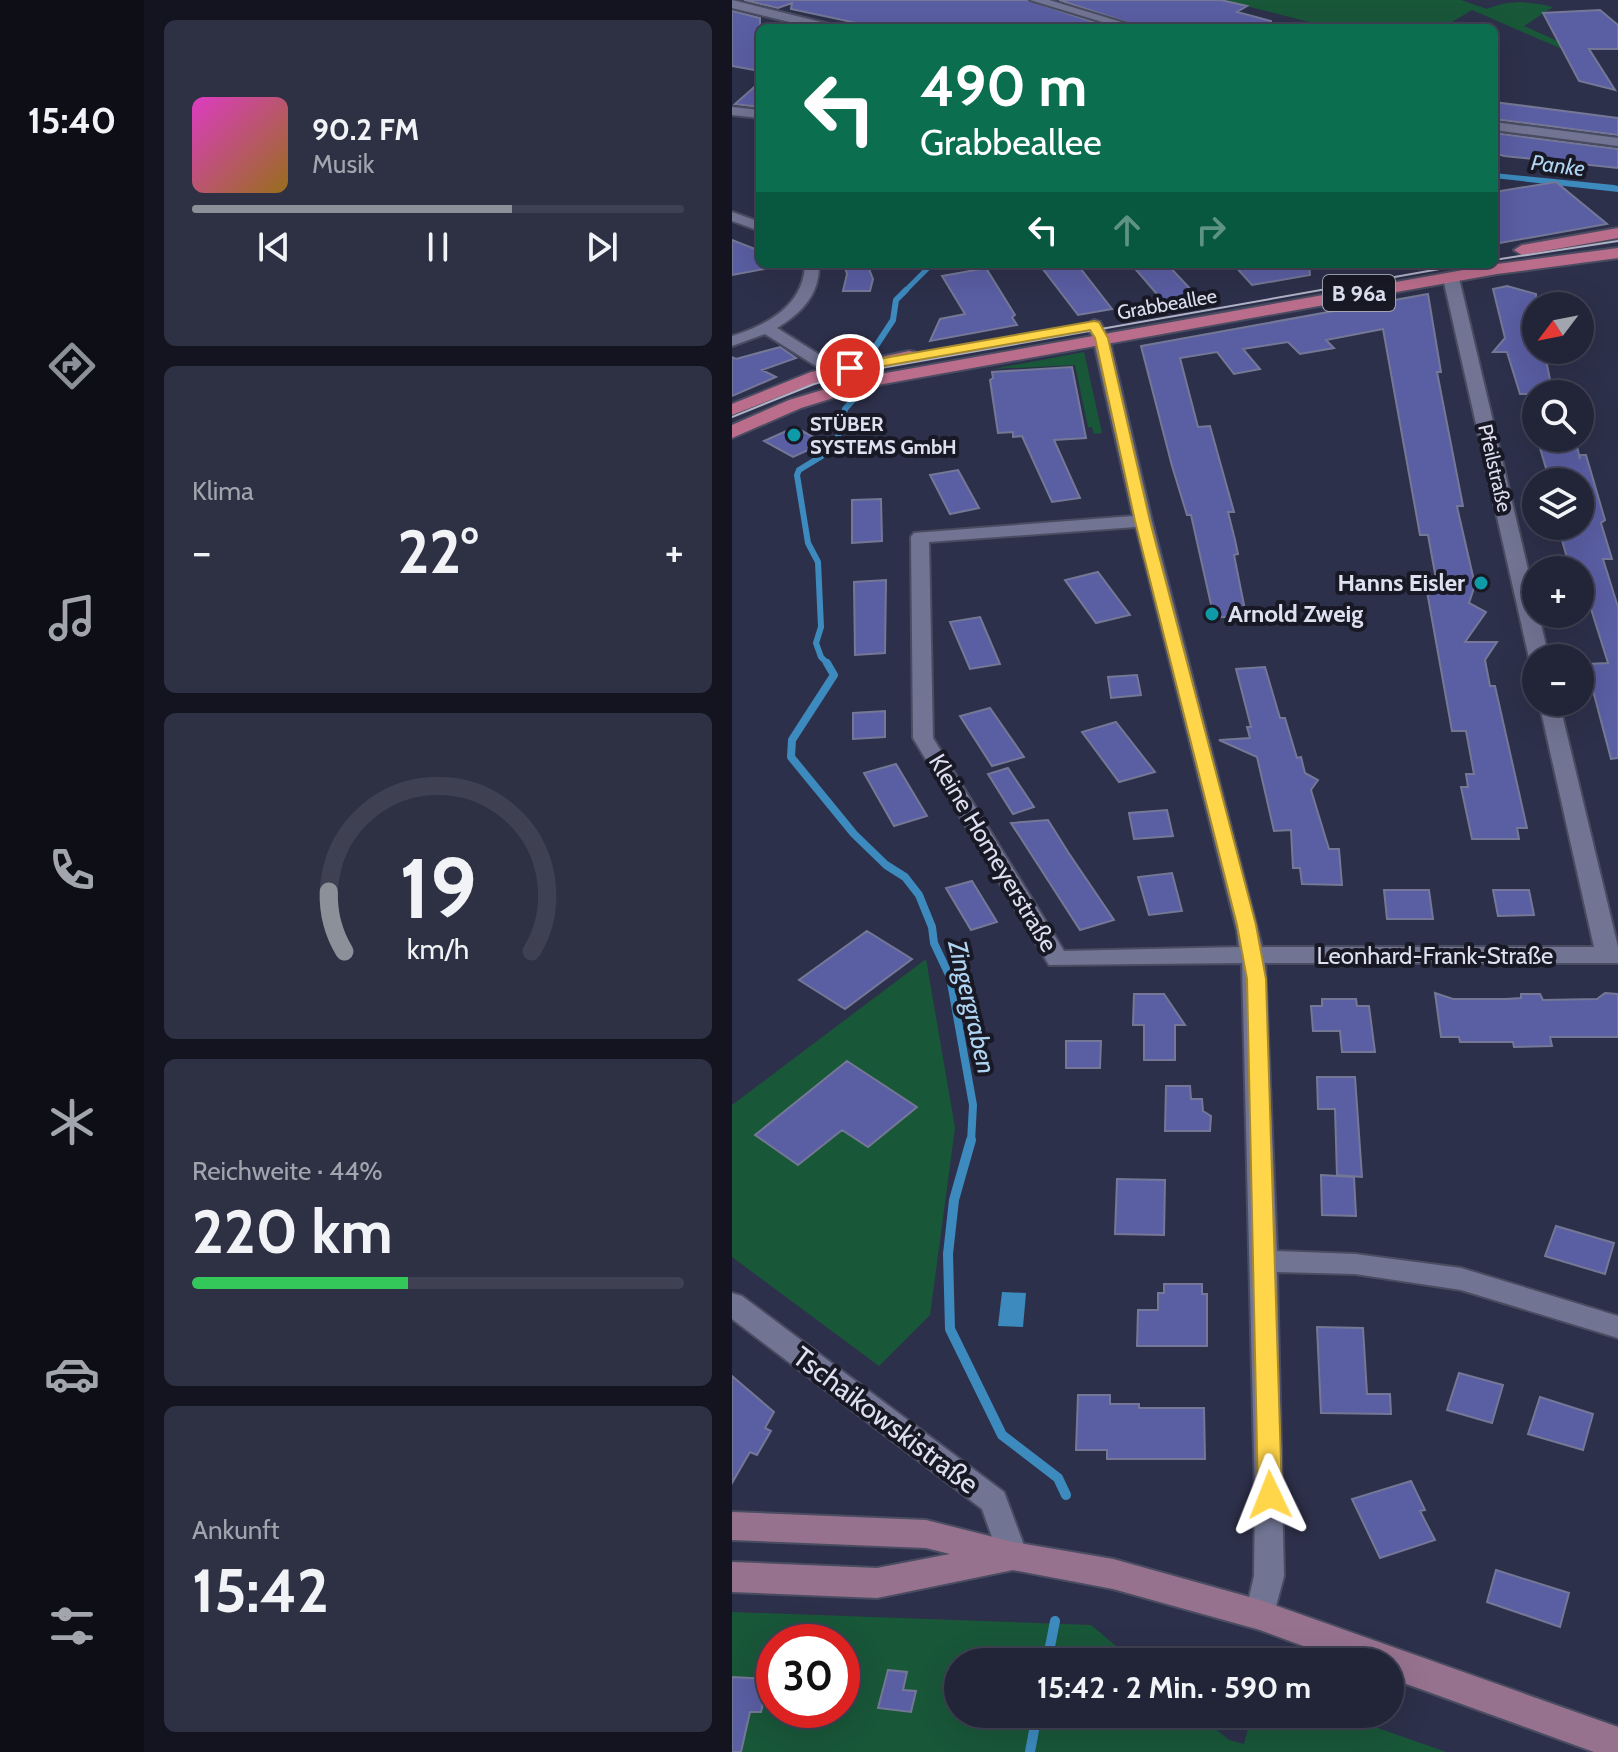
<!DOCTYPE html>
<html lang="de">
<meta charset="utf-8">
<style>
:root{--surface:#222438;--page:#2e3043;--text:#f1f3f6;--muted:#a2a4ae;--line:#3f4153;--accent:#8c9099}
body{margin:0;font-family:Cabin,sans-serif;background:var(--page);color:var(--text);height:100vh;display:flex;flex-direction:column;font-size:30px;white-space:nowrap}
*{box-sizing:border-box;margin:0}
p{font-size:26px;color:var(--muted)}
.icon{flex:none;width:44px;height:44px;fill:none;stroke:currentColor;stroke-width:2;stroke-linecap:round;stroke-linejoin:round}
.map{position:relative;flex:1;overflow:hidden}
.sheet{display:flex;flex-direction:column;gap:20px;padding:20px;background:#13141f;width:588px}
.sheet>*{flex:none}
.guide{position:absolute;left:24px;top:24px;width:742px;height:244px;border-radius:12px;box-shadow:0 8px 32px #0002,0 0 0 2px var(--line);background:#0b6e4f;color:#fff;overflow:hidden}
.needle{width:52px;rotate:238deg}
.tools{position:absolute;left:790px;top:292px;display:grid;gap:16px}
.tools a{display:grid;place-items:center;width:72px;height:72px;border-radius:50%;background:var(--surface);box-shadow:0 8px 32px #0002,0 0 0 2px var(--line);font-size:40px}
.speed{position:absolute;left:24px;top:1624px;display:flex;gap:16px;font-size:40px;font-weight:700;text-align:center}
.speed>*{display:grid;place-content:center;width:104px;height:104px;border-radius:50%;background:var(--surface);box-shadow:0 8px 32px #0002,0 0 0 2px var(--line);line-height:1}
.speed .limit{border:12px solid #d22;background:#fff;color:#111}
.pin{position:absolute;display:grid;place-items:center;width:68px;height:68px;color:#fff;margin:-34px;border:4px solid #fff;border-radius:50%;box-shadow:0 2px 8px #0007}
.me{position:absolute;width:88px;margin:-44px;rotate:358deg;stroke-linejoin:round;filter:drop-shadow(0 0 6px #0008)}
.turn{display:flex;align-items:center;gap:28px;height:168px;padding:0 32px;font-size:36px}
.turn .icon{width:104px;height:104px;stroke-width:2.5}
.turn b{display:block;font-size:56px;line-height:68px}
.lanes{display:flex;align-items:center;height:76px;padding:0 32px;background:#0003;justify-content:center;gap:40px;direction:ltr}
.lanes .off{opacity:.35}
.big{font-size:60px;font-weight:700;line-height:1.1}
.sheet .tile{flex:1;display:flex;flex-direction:column;justify-content:center;gap:12px;min-width:0;padding:0 28px;border-radius:12px;background:var(--page)}
.sheet .dial{align-items:center;gap:0}
.dial svg{height:208px;overflow:visible;fill:none;stroke:var(--line);stroke-width:7;stroke-linecap:round;text-anchor:middle}
.dial text{fill:var(--text);stroke:none}
.song{display:flex;align-items:center;gap:24px}
.cover{width:96px;height:96px;border-radius:12px;background:linear-gradient(135deg,hsl(310 70% 55%),hsl(40 70% 35%))}
.played{height:8px;border-radius:4px;background:linear-gradient(90deg,var(--accent) 65%,var(--line) 65%)}
.keys{display:flex;justify-content:space-around;direction:ltr}
.heat{display:flex;justify-content:space-between;align-items:center;font-size:44px;direction:ltr}
.charge{height:12px;border-radius:6px;background:linear-gradient(90deg,#34c759 44%,var(--line) 0)}
.trip{position:absolute;left:212px;top:1648px;width:460px;height:80px;border-radius:40px;background:var(--surface);box-shadow:0 8px 32px #0002,0 0 0 2px var(--line);font-weight:700;line-height:80px;text-align:center}
main{display:flex;flex:1;min-height:0}
.tabs{display:flex;flex-direction:column;width:144px;justify-content:space-around;align-items:center;background:#0e0e16;color:var(--muted)}
.tabs .icon{width:56px;height:56px}
.tabs .selected{color:var(--accent)}
.tabs b{font-size:36px;color:var(--text)}
.map>svg:first-child{display:block}
.green{fill:#195739;fill-rule:evenodd}
.water{fill:#3d8abe}
.lines{fill:none;stroke-linecap:round;stroke-linejoin:round}
.stream-far3{stroke:#3d8abe;stroke-width:5}
.stream-far2{stroke:#3d8abe;stroke-width:6}
.stream-far1{stroke:#3d8abe;stroke-width:8}
.stream{stroke:#3d8abe;stroke-width:10}
.building{fill:#5a5ea3;stroke:#747896;stroke-width:2}
.minor-casing{stroke:#4a4c61;stroke-width:4}
.secondary-casing{stroke:#4a4c61;stroke-width:4}
.primary-casing{stroke:#4a4c61;stroke-width:4}
.minor{fill:#717593;fill-rule:evenodd}
.secondary{fill:#96728f;fill-rule:evenodd}
.primary{fill:#bb6e8c;fill-rule:evenodd}
.tram{stroke:#b0b2c5;stroke-width:2}
.route{fill:#ffd54a;stroke:#a68a30;stroke-width:2}
.culture-dot{fill:#0f9aa8;stroke:#181925;stroke-width:3}
.labels{text-anchor:middle;stroke-width:8;stroke-linejoin:round;paint-order:stroke}
.far-street-label{font-size:20px;fill:#dee0f1;stroke:#181925}
.far-poi-label{font-size:20px;font-weight:bold;fill:#dee0f1;stroke:#181925;text-anchor:start}
.far-water-label{font-size:22px;font-style:italic;fill:#afd4f1;stroke:#181925}
.shield{fill:#181925;stroke:#a3a4b4;stroke-width:2}
.shield-label{font-size:22px;font-weight:bold;fill:#dee0f1}
.poi-label{font-size:24px;font-weight:bold;fill:#dee0f1;stroke:#181925;text-anchor:end}
.street-label{font-size:24px;fill:#dee0f1;stroke:#181925}
.water-label{font-size:26px;font-style:italic;fill:#afd4f1;stroke:#181925}
.near-street-label{font-size:28px;fill:#dee0f1;stroke:#181925}
</style>
<main>
<nav class="tabs">
<b>15:40</b>
<svg class="icon selected" aria-label="directions" viewBox="0 0 24 24"><path d="M12 3l9 9-9 9-9-9zM9 14v-3h6M13 9l2 2-2 2"/></svg>
<svg class="icon" aria-label="music" viewBox="0 0 24 24"><path d="M9 18V5l10-2v13"/><circle cx="6" cy="18" r="3"/><circle cx="16" cy="16" r="3"/></svg>
<svg class="icon" aria-label="phone" viewBox="0 0 24 24"><path d="M5 4h4l2 5-3 2q2 4 5 5l2-3 5 2v4C11 20 4 13 5 4z"/></svg>
<svg class="icon" aria-label="climate" viewBox="0 0 24 24"><path d="M12 3v18M4 7l16 10M4 17L20 7"/></svg>
<svg class="icon" aria-label="car" viewBox="0 0 24 24"><path d="M5 17H2v-5l4-1 3-4h7l3 4 3 1v5h-3M9 17h6M6 11h13"/><circle cx="7" cy="17" r="2"/><circle cx="17" cy="17" r="2"/></svg>
<svg class="icon" aria-label="filters" viewBox="0 0 24 24"><path d="M4 7h16M4 17h16"/><circle cx="9" cy="7" r="2"/><circle cx="15" cy="17" r="2"/></svg>
</nav>
<section class="sheet">
<div class="tile">
<div class="song"><i class="cover"></i><div><b>90.2 FM</b><p>Musik</p></div></div>
<div class="played"></div>
<div class="keys"><svg class="icon" aria-label="previous" viewBox="0 0 24 24"><path d="M18 5L8 12l10 7zM5 5v14"/></svg><svg class="icon" aria-label="pause" viewBox="0 0 24 24"><path d="M8 5v14M16 5v14"/></svg><svg class="icon" aria-label="next" viewBox="0 0 24 24"><path d="M6 5l10 7-10 7zM19 5v14"/></svg></div>
</div>
<div class="tile"><p>Klima</p>
<div class="heat"><a>−</a><b class="big">22°</b><a>+</a></div>
</div>
<div class="tile dial"><svg viewBox="0 0 100 80">
<path d="M14 69A42 42 0 1 1 86 69"/>
<path d="M14 69A42 42 0 0 1 8 46" stroke="#8c9099"/>
<text x="50" y="56" font-size="32" font-weight="700">19</text>
<text x="50" y="72" font-size="11">km/h</text>
</svg></div>
<div class="tile"><p>Reichweite · 44%</p><b class="big">220 km</b><div class="charge"></div></div>
<div class="tile"><p>Ankunft</p><b class="big">15:42</b></div>
</section>
<div class="map">
<svg width="886" height="1752" viewBox="0 0 886 1752">
<rect width="100%" height="100%" fill="#2d304a"/>
<path class="green" d="M498 0H729L755 9C777 0 797 1 821 7L792 26 839 47 830 49 740 10 710 28H579L585 24 495 1Z
M352 352 370 433 362 434 360 427H356L343 365 261 369Z
M194 959 223 1128 198 1315 147 1366 0 1257V1105Z
M0 1612 359 1625 403 1662H226V1714H466L497 1740 512 1744 520 1714H606L714 1752H0ZM42 1642H110V1710H42Z"/>
<path class="water" d="M762 173 882 185 886 186V192L762 178Z
M270 1292 294 1293 291 1327 266 1326Z"/>
<g class="lines">
<path class="stream-far3" d="M172 292 200 264"/>
<path class="stream-far2" d="M140 352 161 320 164 300 174 290
M97 665 89 657 84 643 89 627 86 562 76 543 65 475 67 470 103 448 113 409 128 392"/>
<path class="stream-far1" d="M95 663 102 675 60 740 59 757 122 834 154 865 173 877 187 895 200 927 202 943 218 977 241 1105 239 1142"/>
<path class="stream" d="M239 1140 222 1200 216 1254 218 1329 270 1435 326 1478 334 1495
M315 1662 323 1621
M298 1752 305 1714"/>
</g>
<path class="building" d="M12 0H295L380 28H148L59 9 60 3 46 8Z
M327 0H489L515 6 505 12 539 21 538 28H412Z
M868 10 886 25V49H857L883 90 847 81 811 13Z
M0 11 28 18V71L0 66Z
M28 82V107L3 104Z
M762 102 886 118V135L762 119Z
M762 133 886 149V168L772 156 762 153Z
M824 182 875 224 762 244V192Z
M0 240 28 251V264H36L29 265 32 269 0 275Z
M112 264H135L141 279 138 291H111L115 274Z
M307 264H345L380 309 346 315Z
M399 264H435L464 295 430 300Z
M501 264H577L578 275 520 285Z
M254 268 283 315 280 317 285 325 198 341 208 319 233 314 210 276Z
M775 286 804 294V350H812L821 394H788L775 352H761L773 338 761 289Z
M696 294 709 372H705L731 506H725L726 511 743 585 737 603 754 612 733 642H765L753 660 758 686H763L795 828H785L787 839H740L729 787H736L734 774H742L734 731H720L694 586H703L704 579 696 535H688L651 329 594 340 602 348 568 354 556 342 511 349 528 369 502 374 485 352 448 358 466 427 478 426 502 512H496L503 540 506 554 502 555 514 615 482 618 459 515H455L440 466 409 346Z
M48 347 64 358 30 370 44 377 0 396V357L4 359Z
M340 367 354 438 322 440 348 498 320 502 290 436 281 437V432L266 433 258 380 261 378 260 372Z
M63 427 92 443 61 457 32 441Z
M805 438H843L848 459V455H854L873 520 869 523 880 559H871L886 607V758L879 759 854 664 876 663 854 593H848V565H837L826 526H848V474L816 475Z
M226 470 247 508 218 514 198 475Z
M149 499 150 541 120 543V500Z
M366 572 398 615 364 623 333 580Z
M154 580 153 653 123 655 122 582Z
M248 617 268 664 238 669 218 622Z
M533 667 548 718H553L565 758 569 757 573 773 586 780 579 790 597 849H607L610 885 570 884 568 868H561L559 830 542 831 525 757 487 740 518 738 515 727H519L504 669Z
M405 675 409 695 379 698 376 677Z
M258 708 292 757 260 766 228 716Z
M153 711V737L121 739V713Z
M384 722 423 772 387 782 350 732Z
M164 764 195 816 162 826 132 773Z
M276 768 302 807 281 814 256 774Z
M435 810 441 836 402 839 397 813Z
M316 820 336 852 382 920 348 930 279 823Z
M440 873 450 911 417 915 406 877Z
M240 881 265 922 239 930 214 888Z
M652 890H697L701 919H655Z
M761 890H797L802 915 766 916Z
M135 931 180 959 113 1009 67 980Z
M703 993 721 999H774L789 998V994H808L811 1000 865 999 873 993 886 994V1037H818L820 1046 782 1047 781 1042H728L727 1037H709Z
M402 994H432L453 1025H443V1060H412V1025H401Z
M590 999H624L625 1006H637L643 1052H610L608 1031H581L579 1006H590Z
M334 1041H369L368 1068H334Z
M115 1061 185 1107 136 1147 110 1130 66 1165 23 1135Z
M585 1077H623L630 1177 605 1175 603 1109H586Z
M434 1086H458L459 1099H470L471 1111 479 1116 478 1131H433Z
M589 1175 622 1177 624 1216 590 1215Z
M385 1179 433 1180 432 1235 383 1234Z
M824 1226 882 1243 873 1274 813 1256Z
M432 1284H470V1294H475V1346H405L406 1310H426V1293H432Z
M585 1327 631 1328 635 1394H658L659 1414 589 1413Z
M727 1373 771 1385 760 1423 715 1410Z
M0 1376 42 1412 33 1428 39 1431 25 1455 18 1452 0 1483Z
M346 1395H378V1404H407V1408H472L473 1459H375V1450H344Z
M808 1397 861 1414 851 1450 796 1434Z
M679 1481 693 1510 688 1511 703 1540 648 1558 620 1499Z
M764 1570 837 1593 828 1627 755 1602Z
M156 1670 175 1672 171 1690 184 1691 179 1712 146 1708Z
M0 1677 37 1679 29 1712H18L9 1752H0Z"/>
<g class="lines">
<g class="minor-casing">
<path id="minor" d="M0 0 101 25 103 28H82L0 8Z
M298 0H317L409 28H390Z
M0 107 28 110V118L0 115Z
M762 122 886 138V146L762 130Z
M0 212 28 222V231L0 221Z
M73 264H87C88 294 70 313 45 328L99 362 121 383V389H109L87 368 33 334 0 346V336C36 325 72 305 73 264Z
M719 273 727 278 817 658H804V663L797 658 711 278Z
M362 320 368 322 377 338 420 521 530 947H862L807 702H827L886 947V963H533L545 1251 623 1254 729 1268 886 1316V1338L729 1290 623 1274 545 1272 552 1576 539 1625 528 1629 517 1625 513 1615 522 1576 523 1495 510 963 317 965 181 738 179 537 182 533 401 516 361 338 354 325ZM404 527 505 931 507 947 332 951 201 738 197 542Z
M0 1293 10 1296 272 1492 296 1556 292 1565 281 1569 270 1565 250 1509 0 1319Z"/>
</g>
<g class="secondary-casing">
<path id="secondary" d="M0 1512 194 1520 281 1542 381 1559 528 1600 886 1727V1752H862L658 1678V1662H615L528 1630 381 1589 281 1570 145 1598 0 1592V1562L145 1568 218 1554 194 1548 0 1540Z"/>
</g>
<g class="primary-casing">
<path id="primary" d="M886 228V238L790 255 782 250 790 245Z
M886 248V258L765 274 140 386 69 408 0 438V425L57 400 137 376 765 264Z
M177 351 183 352 186 356 183 360 90 380 0 415V404L79 372Z"/>
</g>
<use href="#minor" class="minor"/>
<use href="#secondary" class="secondary"/>
<use href="#primary" class="primary"/>
<path class="tram" d="M762 260 886 241
M0 417 82 384 126 372 736 264"/>
</g>
<path class="route" d="M362 321 367 322 376 338 418 521 524 925 534 979 550 1495 546 1502 538 1505 529 1502 526 1495 515 979 505 925 403 521 363 338 358 330 118 372 111 368 118 364Z"/>
<g class="culture-dot">
<circle cx="62" cy="435" r="8"/>
<circle cx="749" cy="583" r="8"/>
<circle cx="480" cy="614" r="8"/>
</g>
<g class="labels">
<g class="far-street-label">
<text transform="translate(435 304) rotate(-10)" y="7">Grabbeallee</text>
<text transform="translate(763 468) rotate(77)" y="7">Pfeilstraße</text>
</g>
<g class="far-poi-label">
<text x="78" y="431">STÜBER<tspan x="78" dy="23">SYSTEMS GmbH</tspan></text>
</g>
<g class="far-water-label">
<text transform="translate(826 165) rotate(7)" y="8">Panke</text>
</g>
<rect class="shield" x="591" y="275" width="72" height="36" rx="6"/>
<g class="shield-label">
<text x="627" y="301">B 96a</text>
</g>
<g class="poi-label">
<text x="733" y="591">Hanns Eisler</text>
<text x="496" y="622" text-anchor="start">Arnold Zweig</text>
</g>
<g class="street-label">
<text transform="translate(261 853) rotate(59)" y="8">Kleine Homeyerstraße</text>
<text x="703" y="964">Leonhard-Frank-Straße</text>
</g>
<g class="water-label">
<text transform="translate(240 1007) rotate(77)" y="9">Zingergraben</text>
</g>
<g class="near-street-label">
<text transform="translate(154 1420) rotate(37)" y="10">Tschaikowskistraße</text>
</g>
</g>
</svg>
<div class="tools">
<a><svg class="needle" viewBox="-14 -14 28 28"><path d="M0-13l5 13h-10z" fill="#e53935"/><path d="M0 13l5-13h-10z" fill="#a2a4ae"/></svg></a>
<a><svg class="icon" aria-label="search" viewBox="0 0 24 24"><circle cx="10" cy="10" r="6"/><path d="M15 15l6 6"/></svg></a>
<a><svg class="icon" aria-label="layers" viewBox="0 0 24 24"><path d="M12 4l9 5-9 5-9-5zM3 14l9 5 9-5"/></svg></a>
<a>+</a>
<a>−</a>
</div>
<div class="speed"><div class="limit">30</div></div>
<div class="pin" style="left:118px;top:368px;background:#d93025"><svg class="icon" aria-label="arrive" viewBox="0 0 24 24"><path d="M6 21V4h12l-3 4 3 4H6"/></svg></div>
<svg class="me" style="left:538px;top:1495px" viewBox="-20 -20 40 40"><path d="M0-17L14 15 0 8-14 15z" fill="#ffd54a" stroke="#fff" stroke-width="4"/></svg>
<div class="trip">15:42 · 2 Min. · 590 m</div>
<div class="guide">
<div class="turn"><svg class="icon" aria-label="left" viewBox="0 0 24 24"><path d="M17 20v-9H6M10 6l-5 5 5 5"/></svg><div><b>490 m</b>Grabbeallee</div></div>
<div class="lanes"><svg class="icon" aria-label="left" viewBox="0 0 24 24"><path d="M17 20v-9H6M10 6l-5 5 5 5"/></svg><svg class="icon off" aria-label="ahead" viewBox="0 0 24 24"><path d="M12 20V5M6 11l6-6 6 6"/></svg><svg class="icon off" aria-label="right" viewBox="0 0 24 24"><path d="M7 20v-9h11M14 6l5 5-5 5"/></svg></div>
</div>
</div>
</main>
